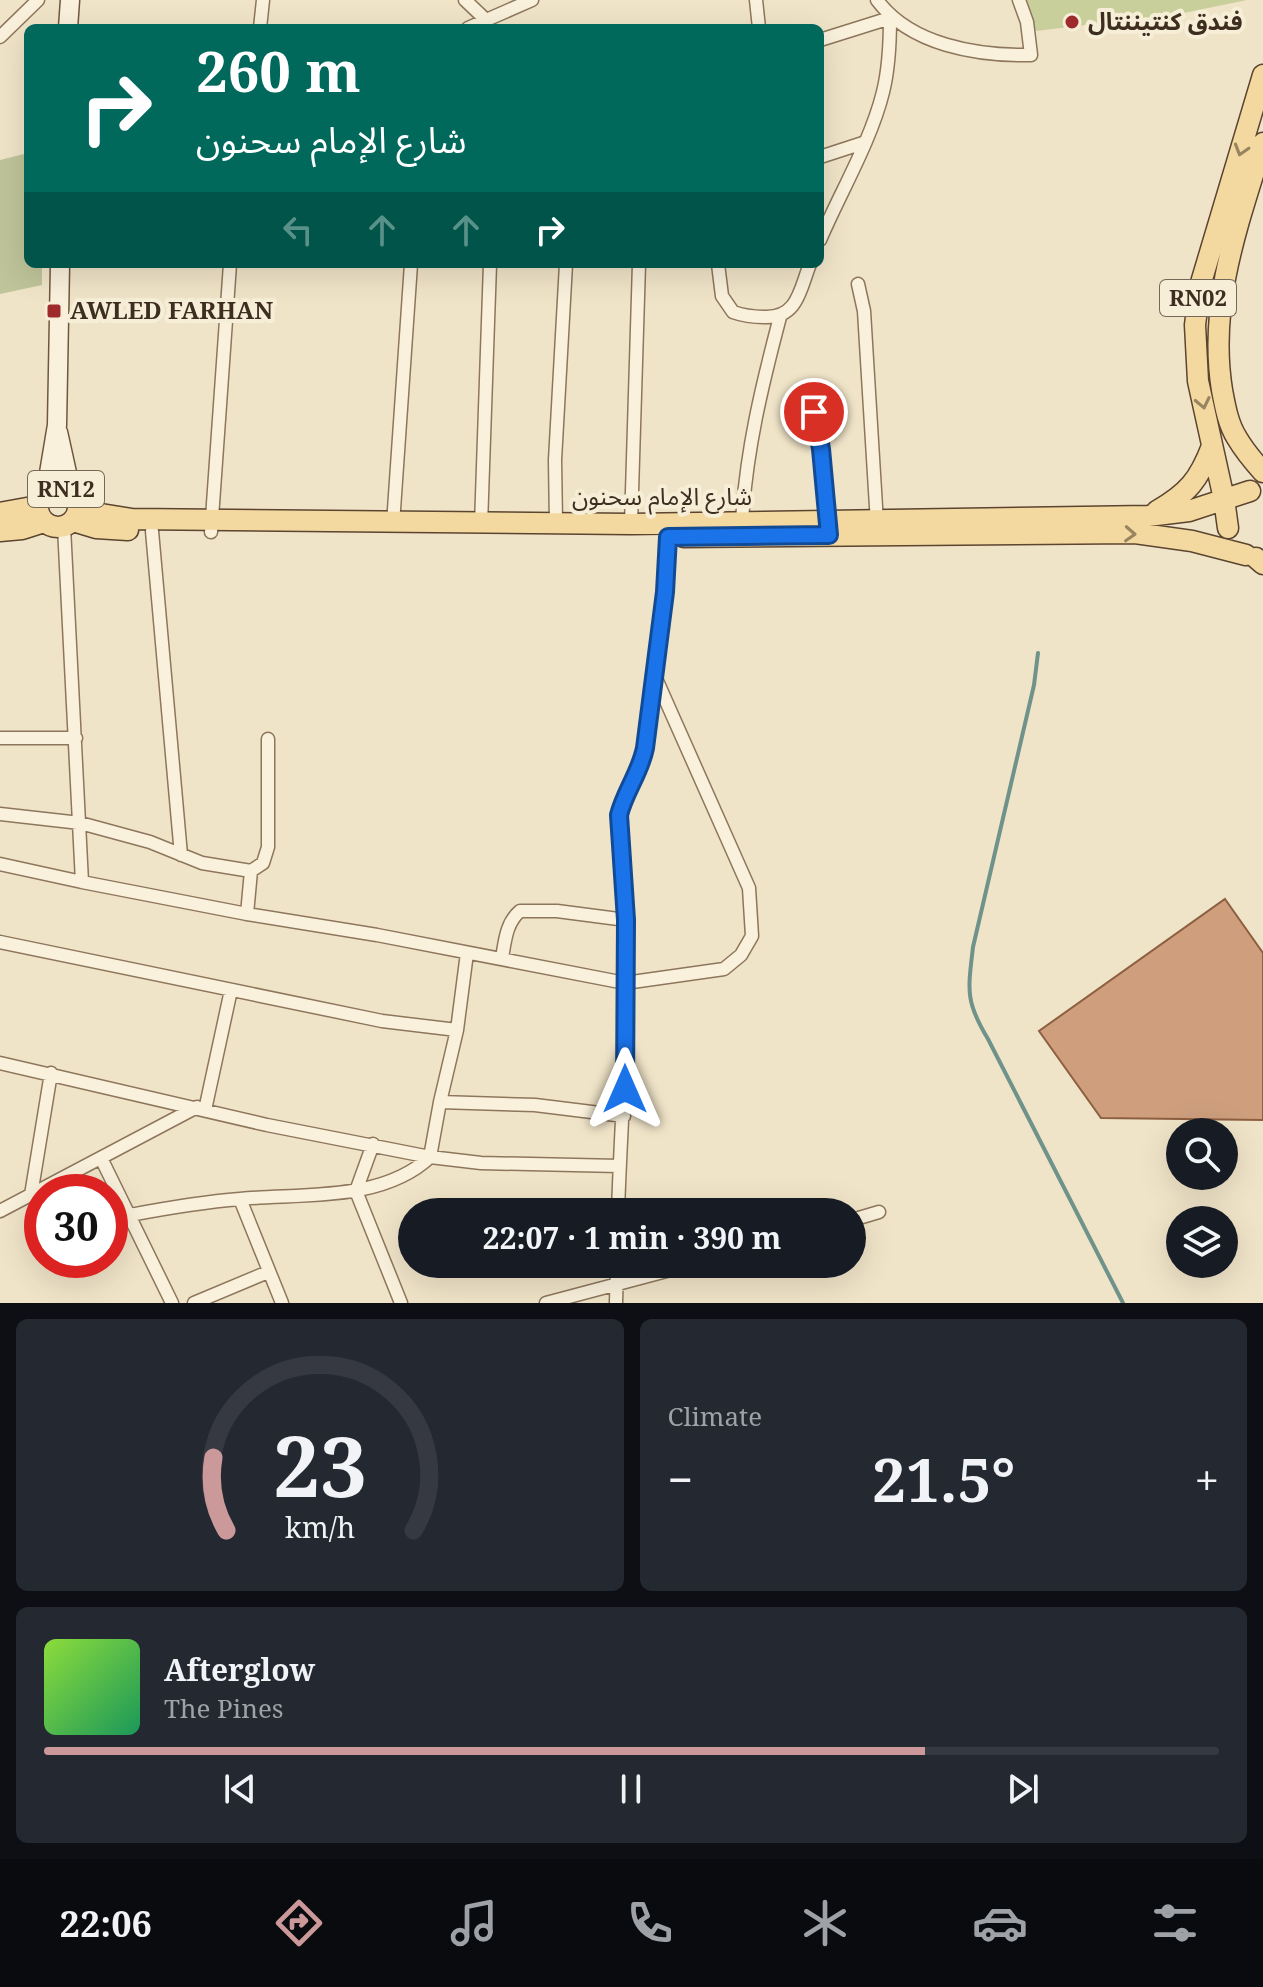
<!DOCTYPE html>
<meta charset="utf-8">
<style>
:root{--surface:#171b24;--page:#242831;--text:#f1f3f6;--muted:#9ea1a6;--line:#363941;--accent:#cc999b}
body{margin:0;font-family:"Noto Serif","Noto Sans Arabic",serif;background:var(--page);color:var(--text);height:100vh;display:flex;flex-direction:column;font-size:30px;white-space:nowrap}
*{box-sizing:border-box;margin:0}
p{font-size:26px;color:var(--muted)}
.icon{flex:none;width:44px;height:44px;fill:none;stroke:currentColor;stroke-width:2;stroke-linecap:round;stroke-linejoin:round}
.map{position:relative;height:1303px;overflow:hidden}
.details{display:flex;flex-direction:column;gap:16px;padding:16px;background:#0d0f14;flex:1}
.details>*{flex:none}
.hud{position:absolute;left:24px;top:24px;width:800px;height:244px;border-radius:12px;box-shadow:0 8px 32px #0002;background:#00695c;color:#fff;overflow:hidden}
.buttons{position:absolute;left:1166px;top:1118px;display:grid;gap:16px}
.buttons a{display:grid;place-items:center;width:72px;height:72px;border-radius:50%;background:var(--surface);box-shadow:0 8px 32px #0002;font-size:40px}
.speed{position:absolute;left:24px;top:1174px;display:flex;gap:16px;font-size:40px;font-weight:700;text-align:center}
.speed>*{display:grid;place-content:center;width:104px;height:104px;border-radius:50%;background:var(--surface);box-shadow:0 8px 32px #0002;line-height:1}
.speed .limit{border:12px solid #d22;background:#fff;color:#111}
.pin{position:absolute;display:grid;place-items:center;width:68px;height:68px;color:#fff;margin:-34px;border:4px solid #fff;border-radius:50%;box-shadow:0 2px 8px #0007}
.me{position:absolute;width:88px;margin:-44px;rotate:0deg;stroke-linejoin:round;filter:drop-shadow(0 0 6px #0008)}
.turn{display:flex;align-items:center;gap:28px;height:168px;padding:0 40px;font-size:36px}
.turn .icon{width:104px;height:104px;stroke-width:2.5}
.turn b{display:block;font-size:56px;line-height:68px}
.lanes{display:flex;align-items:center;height:76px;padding:0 40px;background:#0003;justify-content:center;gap:40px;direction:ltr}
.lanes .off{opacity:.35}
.big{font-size:60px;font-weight:700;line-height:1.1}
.details .widget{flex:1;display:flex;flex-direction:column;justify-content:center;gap:12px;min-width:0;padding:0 28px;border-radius:12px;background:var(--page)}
.details .dial{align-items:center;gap:0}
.dial svg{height:208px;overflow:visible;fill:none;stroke:var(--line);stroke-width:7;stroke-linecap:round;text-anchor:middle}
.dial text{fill:var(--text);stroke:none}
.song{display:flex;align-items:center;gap:24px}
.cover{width:96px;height:96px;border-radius:12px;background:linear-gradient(135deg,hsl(90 70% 55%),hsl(150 70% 35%))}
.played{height:8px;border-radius:4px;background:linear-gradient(90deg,var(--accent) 75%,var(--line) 75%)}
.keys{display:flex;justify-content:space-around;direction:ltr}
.heat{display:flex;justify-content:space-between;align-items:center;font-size:44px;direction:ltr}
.details .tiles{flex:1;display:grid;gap:16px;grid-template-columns:1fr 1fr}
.widget:last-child{grid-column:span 2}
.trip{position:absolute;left:398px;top:1198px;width:468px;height:80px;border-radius:40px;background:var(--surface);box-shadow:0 8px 32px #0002;font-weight:700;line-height:80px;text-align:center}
.dock{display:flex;height:128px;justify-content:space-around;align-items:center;background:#090b0e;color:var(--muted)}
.dock .icon{width:56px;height:56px}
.dock .on{color:var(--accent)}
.dock b{font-size:36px;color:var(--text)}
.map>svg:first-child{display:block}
.green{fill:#c9cf9b}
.cemetery{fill:#bfc49a}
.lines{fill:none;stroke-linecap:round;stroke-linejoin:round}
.stream{stroke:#6f938a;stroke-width:4}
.building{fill:#cf9f7d;stroke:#8d5f41;stroke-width:2}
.street-casing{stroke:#8d765c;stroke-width:15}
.secondary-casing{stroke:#6f573f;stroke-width:21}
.primary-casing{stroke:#5b4430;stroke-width:23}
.street{stroke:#faf1dc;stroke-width:12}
.secondary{stroke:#faf1dc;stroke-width:18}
.primary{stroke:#f3d9a0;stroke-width:20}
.oneway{stroke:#988460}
.route-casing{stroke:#114b97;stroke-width:20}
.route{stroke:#1a73e8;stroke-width:14}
.poi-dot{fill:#9e2a2b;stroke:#f7eed8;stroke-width:3}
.labels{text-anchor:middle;stroke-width:8;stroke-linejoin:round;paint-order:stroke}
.shield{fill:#f7eed8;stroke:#756857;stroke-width:2}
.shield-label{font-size:22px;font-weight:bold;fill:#3d2e20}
.poi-label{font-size:24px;font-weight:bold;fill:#3d2e20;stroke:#f7eed8;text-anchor:start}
.street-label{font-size:24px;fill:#3d2e20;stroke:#f7eed8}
</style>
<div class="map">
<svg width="1263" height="1303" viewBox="0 0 1263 1303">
<rect width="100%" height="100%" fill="#f0e4c8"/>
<path class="green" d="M1025 0H1247L1184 13 1036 31Z"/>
<path class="cemetery" d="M28 153V264H42V285L0 294V160Z"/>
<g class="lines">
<path class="stream" d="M1038 653 1034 685 973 947C968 990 965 1001 988 1039L1123 1303"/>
</g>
<path class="building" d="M1225 899 1263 953V1120L1101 1118 1039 1031Z"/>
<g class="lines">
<g class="street-casing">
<path id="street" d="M465 0 486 20
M756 0 759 28
M877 0C910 45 977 56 1031 55L1027 22 1019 0
M260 28 263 0
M468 28 532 0
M0 37 38 0
M820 40 890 18
M820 157 863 143
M820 240C840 193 871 141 883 92 889 68 890 43 890 18
M718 264 722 296 733 312C744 316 754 317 765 317 798 318 800 289 810 264
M858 284 864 311 877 523
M814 412 821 449 828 528
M742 522C746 451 762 385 780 317
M556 523 555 460 566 264
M393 524 411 264
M631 524 639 264
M481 525 490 264
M64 527 82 882
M152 531 181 855
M211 532 230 264
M0 738H76
M0 814 80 823 150 842 202 863 251 871 263 863 268 847V739
M0 864 82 882 247 914 251 871
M247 914 377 935 625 983 724 969 741 955 752 936 749 888 654 674
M0 942 382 1021 457 1030
M502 958C505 941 506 923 520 911H557L626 920
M0 1063 267 1125 430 1157 481 1163 619 1166
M440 1102 535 1105 624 1116
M205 1110 231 990
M373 1144 356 1191 401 1303
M101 1158 172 1303
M31 1195 51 1073
M240 1199 282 1303
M0 1211 197 1107
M618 1212C621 1115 630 1017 626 919 625 884 620 850 619 815 625 791 640 773 645 748L665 592 668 537
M130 1215C167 1208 203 1202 240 1199 302 1193 382 1202 430 1157L440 1102 457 1030 467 953
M852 1220 879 1212
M194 1303 268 1272
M546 1303 693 1264
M616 1303 617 1264"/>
</g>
<g class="secondary-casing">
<path id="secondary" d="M68 28 70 0
M58 432 71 491
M46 491 57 425 60 264"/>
</g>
<g class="primary-casing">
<path id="primary" d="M1263 143C1238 224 1208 304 1222 390 1225 406 1228 424 1237 438 1244 450 1254 462 1263 472
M38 507a20 20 0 1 1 40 0a20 20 0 1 1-40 0Z
M77 499 101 514 132 519 631 524 1148 516 1189 511 1250 491
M1157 511C1188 493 1199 480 1212 446
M0 513 38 506
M73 521 96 528 128 530
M1228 528 1224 499 1198 381 1195 325 1200 286 1263 75
M0 531 22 529 44 522
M684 537 1135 533 1192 541 1246 555
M1256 558 1263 564"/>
</g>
<use href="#street" class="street"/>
<use href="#secondary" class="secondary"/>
<use href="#primary" class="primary"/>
</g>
<defs><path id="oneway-chevron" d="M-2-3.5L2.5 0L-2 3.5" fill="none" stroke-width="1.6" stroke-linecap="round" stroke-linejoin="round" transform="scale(2)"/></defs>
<g class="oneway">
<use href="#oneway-chevron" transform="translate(1241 150) rotate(107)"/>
<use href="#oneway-chevron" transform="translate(1203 403) rotate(78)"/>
<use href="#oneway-chevron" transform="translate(1130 534) rotate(3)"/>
</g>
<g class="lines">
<g class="route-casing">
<path id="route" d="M625 1089 626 920 619 815C625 791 640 773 645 748L665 592 668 537 829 535 821 449 814 412"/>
</g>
<use href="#route" class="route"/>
</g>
<g class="poi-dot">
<circle cx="1072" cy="22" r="8"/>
<rect x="46" y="303" width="16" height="16" rx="4"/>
</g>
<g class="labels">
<g class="shield">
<rect x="1160" y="280" width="76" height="36" rx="6"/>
<rect x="28" y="471" width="76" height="36" rx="6"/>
</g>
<g class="shield-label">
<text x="1198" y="306">RN02</text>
<text x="66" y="497">RN12</text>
</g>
<g class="poi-label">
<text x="1088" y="30">فندق كنتيننتال</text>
<text x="70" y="319">AWLED FARHAN</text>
</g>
<g class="street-label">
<text x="662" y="505">شارع الإمام سحنون</text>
</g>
</g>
</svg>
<div class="buttons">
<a><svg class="icon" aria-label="search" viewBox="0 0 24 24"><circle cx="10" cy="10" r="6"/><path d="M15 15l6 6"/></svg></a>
<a><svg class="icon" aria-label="layers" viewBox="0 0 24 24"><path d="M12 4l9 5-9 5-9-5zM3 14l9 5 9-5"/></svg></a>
</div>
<div class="speed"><div class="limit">30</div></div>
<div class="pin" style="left:814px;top:412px;background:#d93025"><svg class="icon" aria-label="arrive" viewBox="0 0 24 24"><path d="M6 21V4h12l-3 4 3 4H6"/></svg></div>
<svg class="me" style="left:625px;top:1089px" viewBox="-20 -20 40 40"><path d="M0-17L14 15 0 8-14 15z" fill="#1a73e8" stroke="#fff" stroke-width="4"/></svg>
<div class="trip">22:07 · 1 min · 390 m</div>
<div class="hud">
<div class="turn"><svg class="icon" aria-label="right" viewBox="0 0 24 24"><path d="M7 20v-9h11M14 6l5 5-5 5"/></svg><div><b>260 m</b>شارع الإمام سحنون</div></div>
<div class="lanes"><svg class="icon off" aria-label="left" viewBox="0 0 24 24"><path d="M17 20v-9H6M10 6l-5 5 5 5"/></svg><svg class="icon off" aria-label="ahead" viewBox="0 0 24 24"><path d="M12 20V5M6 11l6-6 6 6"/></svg><svg class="icon off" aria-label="ahead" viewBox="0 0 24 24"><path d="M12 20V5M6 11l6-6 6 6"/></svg><svg class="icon" aria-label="right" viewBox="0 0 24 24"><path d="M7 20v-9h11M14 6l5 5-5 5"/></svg></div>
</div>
</div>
<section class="details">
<div class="tiles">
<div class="widget dial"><svg viewBox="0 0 100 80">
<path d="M14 69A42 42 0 1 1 86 69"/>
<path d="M14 69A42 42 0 0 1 9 41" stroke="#cc999b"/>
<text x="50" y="56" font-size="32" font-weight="700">23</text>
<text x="50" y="72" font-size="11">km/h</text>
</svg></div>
<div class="widget"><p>Climate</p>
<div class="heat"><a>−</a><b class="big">21.5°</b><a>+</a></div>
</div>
<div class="widget">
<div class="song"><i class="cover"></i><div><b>Afterglow</b><p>The Pines</p></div></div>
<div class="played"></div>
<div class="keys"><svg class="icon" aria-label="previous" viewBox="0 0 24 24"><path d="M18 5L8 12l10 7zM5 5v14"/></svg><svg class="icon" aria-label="pause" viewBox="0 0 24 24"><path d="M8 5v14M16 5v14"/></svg><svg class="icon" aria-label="next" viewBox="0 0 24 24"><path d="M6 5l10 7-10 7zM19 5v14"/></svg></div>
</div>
</div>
</section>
<nav class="dock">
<b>22:06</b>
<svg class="icon on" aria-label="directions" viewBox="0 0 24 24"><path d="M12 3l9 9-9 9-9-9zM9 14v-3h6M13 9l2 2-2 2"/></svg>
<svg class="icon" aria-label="music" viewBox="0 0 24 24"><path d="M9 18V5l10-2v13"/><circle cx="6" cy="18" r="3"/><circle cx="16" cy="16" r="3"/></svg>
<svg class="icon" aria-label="phone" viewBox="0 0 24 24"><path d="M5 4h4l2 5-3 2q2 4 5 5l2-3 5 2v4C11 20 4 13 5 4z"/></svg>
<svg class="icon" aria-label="climate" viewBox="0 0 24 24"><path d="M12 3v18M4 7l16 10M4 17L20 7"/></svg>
<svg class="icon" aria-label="car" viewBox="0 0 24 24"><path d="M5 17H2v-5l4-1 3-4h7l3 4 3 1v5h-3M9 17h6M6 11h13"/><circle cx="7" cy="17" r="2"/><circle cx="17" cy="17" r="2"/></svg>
<svg class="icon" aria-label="filters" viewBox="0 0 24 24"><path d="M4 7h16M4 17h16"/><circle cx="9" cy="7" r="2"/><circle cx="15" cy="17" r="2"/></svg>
</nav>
